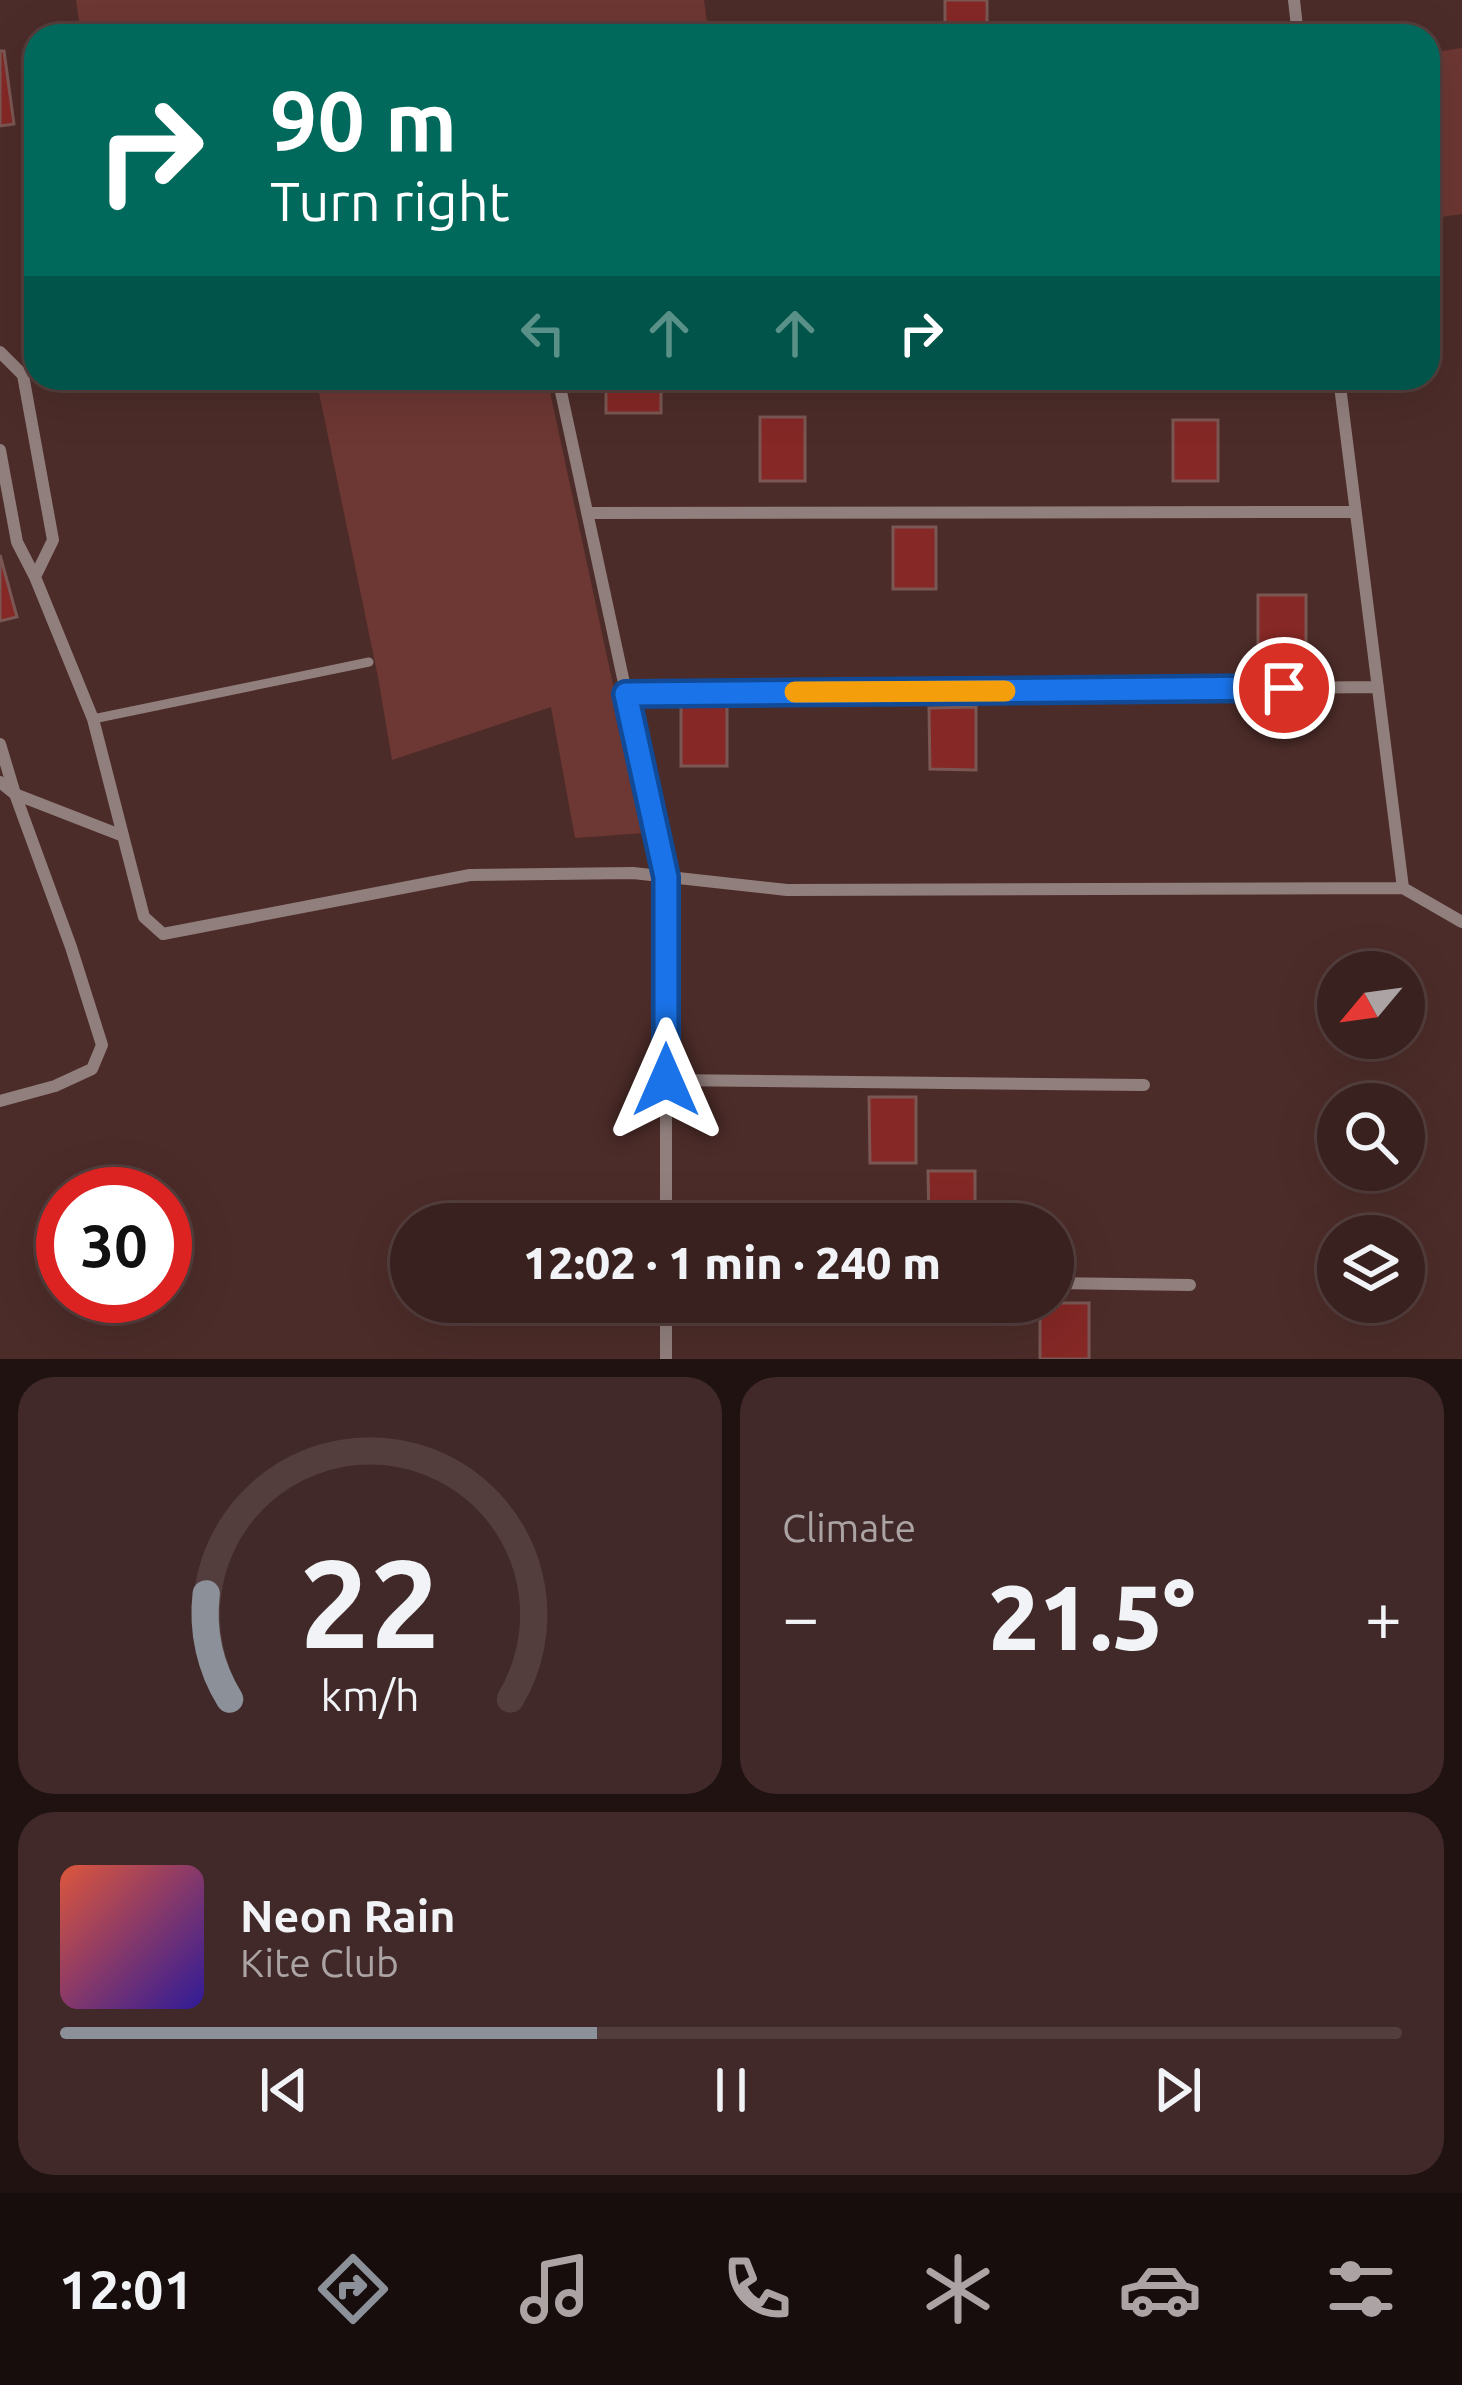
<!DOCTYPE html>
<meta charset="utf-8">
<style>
:root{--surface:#39211f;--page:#402928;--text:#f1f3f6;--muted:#aba3a4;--line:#533e3d;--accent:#8c9099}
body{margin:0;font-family:Ubuntu,sans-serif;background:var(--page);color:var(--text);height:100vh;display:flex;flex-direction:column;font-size:45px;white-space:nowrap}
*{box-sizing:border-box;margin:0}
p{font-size:39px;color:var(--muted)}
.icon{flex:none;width:66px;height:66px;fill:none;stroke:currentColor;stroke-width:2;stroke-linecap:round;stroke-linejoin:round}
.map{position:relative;height:1359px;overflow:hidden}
.details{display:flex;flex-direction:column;gap:18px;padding:18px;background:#1f1211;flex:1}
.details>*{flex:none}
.banner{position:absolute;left:24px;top:24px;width:1416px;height:366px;border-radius:36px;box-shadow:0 12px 48px #0002,0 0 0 3px var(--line);background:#00695c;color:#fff;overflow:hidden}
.needle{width:78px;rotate:241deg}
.fabs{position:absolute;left:1317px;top:951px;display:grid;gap:24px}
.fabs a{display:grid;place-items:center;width:108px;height:108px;border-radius:50%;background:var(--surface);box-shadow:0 12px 48px #0002,0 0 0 3px var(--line);font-size:60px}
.speed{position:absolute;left:36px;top:1167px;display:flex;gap:24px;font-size:60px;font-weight:700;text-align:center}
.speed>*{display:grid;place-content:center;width:156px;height:156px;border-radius:50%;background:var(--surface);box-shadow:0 12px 48px #0002,0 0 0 3px var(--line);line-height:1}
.speed .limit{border:18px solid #d22;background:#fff;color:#111}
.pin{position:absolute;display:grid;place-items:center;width:102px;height:102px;color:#fff;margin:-51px;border:6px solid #fff;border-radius:50%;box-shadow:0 3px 12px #0007}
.me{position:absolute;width:132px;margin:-66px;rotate:0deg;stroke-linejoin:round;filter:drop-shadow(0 0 9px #0008)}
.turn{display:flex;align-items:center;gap:42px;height:252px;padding:0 48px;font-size:54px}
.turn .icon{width:156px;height:156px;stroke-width:2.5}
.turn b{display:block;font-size:84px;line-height:102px}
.lanes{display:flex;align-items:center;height:114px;padding:0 48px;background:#0003;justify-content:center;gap:60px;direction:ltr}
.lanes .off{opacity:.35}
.big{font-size:90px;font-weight:800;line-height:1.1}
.details .card{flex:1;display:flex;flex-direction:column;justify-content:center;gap:18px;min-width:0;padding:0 42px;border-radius:36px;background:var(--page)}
.details .dial{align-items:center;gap:0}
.dial svg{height:312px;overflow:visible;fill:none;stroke:var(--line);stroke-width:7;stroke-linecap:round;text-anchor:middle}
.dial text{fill:var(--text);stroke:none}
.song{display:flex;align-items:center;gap:36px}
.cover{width:144px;height:144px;border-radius:18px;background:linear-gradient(135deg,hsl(10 70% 55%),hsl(250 70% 35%))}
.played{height:12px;border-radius:6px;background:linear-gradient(90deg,var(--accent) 40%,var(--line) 40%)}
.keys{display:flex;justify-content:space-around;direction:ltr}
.heat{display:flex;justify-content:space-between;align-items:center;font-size:66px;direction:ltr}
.details .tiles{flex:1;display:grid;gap:18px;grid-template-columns:1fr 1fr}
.card:last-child{grid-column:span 2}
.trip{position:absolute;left:390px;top:1203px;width:684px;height:120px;border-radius:60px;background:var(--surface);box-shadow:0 12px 48px #0002,0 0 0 3px var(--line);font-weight:800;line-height:120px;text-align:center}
.menu{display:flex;height:192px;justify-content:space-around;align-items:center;background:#170d0c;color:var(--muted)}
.menu .icon{width:84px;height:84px}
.menu .active{color:var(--accent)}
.menu b{font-size:54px;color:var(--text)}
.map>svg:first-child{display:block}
.green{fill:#6d3733}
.building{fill:#852826;stroke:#7b5753;stroke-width:3}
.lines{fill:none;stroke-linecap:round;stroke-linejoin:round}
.lane{stroke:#917f7d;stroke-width:9}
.street{stroke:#917f7d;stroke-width:12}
.route-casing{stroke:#114b97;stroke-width:30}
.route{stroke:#1a73e8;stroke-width:21}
.slow{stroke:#f59e0b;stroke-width:21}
</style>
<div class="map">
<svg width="1462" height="1359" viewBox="0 0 1462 1359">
<rect width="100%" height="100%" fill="#4c2c29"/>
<path class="green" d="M76 0H704L709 36H81Z
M1462 48V214L1428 219V53Z
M316 378H547L645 833 575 838 551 707 392 760 378 677Z"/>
<path class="building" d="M945 0H987V33H945Z
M850 31 906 32V36H850Z
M0 51H4L14 124 0 126Z
M606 378H661V413H606Z
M760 417H805V481H760Z
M1173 420H1218V481H1173Z
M893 527H936V589H893Z
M0 555 17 617 0 621Z
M1258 595H1306V656H1258Z
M681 702H727V766H681Z
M976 707V770L930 769 929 708Z
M869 1097H916V1163H870Z
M928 1171H975V1224H929Z
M1040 1303H1089V1359H1040Z"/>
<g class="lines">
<path class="lane" d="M93 719 369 662"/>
<path class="street" d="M1294 0 1298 36
M0 352 23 375 53 540 35 577
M558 378 666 877V1224
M1339 378 1403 888
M0 450 17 542 35 577 93 719 144 917 163 934 470 875 633 873 787 890 1403 888 1462 922
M587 513 1355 512
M626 694 1378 687
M0 744 15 794 71 947 102 1045 92 1069 55 1086 0 1101
M0 782 15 794 123 836
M666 1080 1144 1085
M1053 1283 1190 1285
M666 1302V1359"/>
</g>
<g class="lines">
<g class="route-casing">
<path id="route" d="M666 1080V877L626 694 1284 688"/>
</g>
<use href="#route" class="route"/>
<path class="slow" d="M795 692 1005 691"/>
</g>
</svg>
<div class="fabs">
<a><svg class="needle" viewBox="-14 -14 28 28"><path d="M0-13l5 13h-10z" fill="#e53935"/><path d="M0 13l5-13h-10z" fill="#aba3a4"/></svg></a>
<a><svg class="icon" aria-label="search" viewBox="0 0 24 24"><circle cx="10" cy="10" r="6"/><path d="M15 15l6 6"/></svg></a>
<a><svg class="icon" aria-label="layers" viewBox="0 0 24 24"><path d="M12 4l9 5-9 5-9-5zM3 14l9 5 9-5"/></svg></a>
</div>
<div class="speed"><div class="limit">30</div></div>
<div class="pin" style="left:1284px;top:688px;background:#d93025"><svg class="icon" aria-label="arrive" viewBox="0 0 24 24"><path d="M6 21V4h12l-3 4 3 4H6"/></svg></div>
<svg class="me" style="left:666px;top:1080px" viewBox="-20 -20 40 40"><path d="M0-17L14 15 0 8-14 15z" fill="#1a73e8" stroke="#fff" stroke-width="4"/></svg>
<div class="trip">12:02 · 1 min · 240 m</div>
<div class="banner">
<div class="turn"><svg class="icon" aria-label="right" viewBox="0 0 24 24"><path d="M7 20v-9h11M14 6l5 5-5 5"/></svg><div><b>90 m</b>Turn right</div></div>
<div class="lanes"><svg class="icon off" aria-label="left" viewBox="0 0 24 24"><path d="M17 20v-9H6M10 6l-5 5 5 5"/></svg><svg class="icon off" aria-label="ahead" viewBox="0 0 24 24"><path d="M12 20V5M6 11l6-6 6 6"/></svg><svg class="icon off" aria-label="ahead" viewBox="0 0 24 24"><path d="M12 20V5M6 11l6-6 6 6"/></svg><svg class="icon" aria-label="right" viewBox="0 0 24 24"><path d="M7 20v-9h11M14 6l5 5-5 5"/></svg></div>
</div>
</div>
<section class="details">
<div class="tiles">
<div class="card dial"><svg viewBox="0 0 100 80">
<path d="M14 69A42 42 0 1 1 86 69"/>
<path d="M14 69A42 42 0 0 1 8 42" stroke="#8c9099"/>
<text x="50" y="56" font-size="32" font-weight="700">22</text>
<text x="50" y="72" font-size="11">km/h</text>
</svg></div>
<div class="card"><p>Climate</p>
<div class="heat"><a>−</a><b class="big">21.5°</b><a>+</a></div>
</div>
<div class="card">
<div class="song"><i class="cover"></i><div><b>Neon Rain</b><p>Kite Club</p></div></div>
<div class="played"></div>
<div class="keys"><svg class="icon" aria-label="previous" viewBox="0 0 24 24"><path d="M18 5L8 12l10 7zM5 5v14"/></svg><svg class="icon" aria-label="pause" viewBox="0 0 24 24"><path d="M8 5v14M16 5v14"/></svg><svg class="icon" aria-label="next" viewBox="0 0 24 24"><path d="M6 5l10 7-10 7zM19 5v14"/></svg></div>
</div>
</div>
</section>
<nav class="menu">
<b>12:01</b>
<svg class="icon active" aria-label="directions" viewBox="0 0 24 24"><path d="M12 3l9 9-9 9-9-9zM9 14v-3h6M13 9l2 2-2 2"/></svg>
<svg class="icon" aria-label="music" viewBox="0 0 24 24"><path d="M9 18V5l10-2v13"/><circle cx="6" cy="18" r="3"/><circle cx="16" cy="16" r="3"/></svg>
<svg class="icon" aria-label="phone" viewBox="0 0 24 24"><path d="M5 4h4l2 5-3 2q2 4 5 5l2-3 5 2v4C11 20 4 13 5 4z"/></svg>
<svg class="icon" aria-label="climate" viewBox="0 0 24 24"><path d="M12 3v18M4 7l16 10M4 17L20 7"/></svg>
<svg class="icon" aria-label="car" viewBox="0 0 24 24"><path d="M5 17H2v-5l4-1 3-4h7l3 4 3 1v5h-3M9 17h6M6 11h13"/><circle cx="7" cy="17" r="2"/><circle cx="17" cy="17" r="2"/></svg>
<svg class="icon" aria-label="filters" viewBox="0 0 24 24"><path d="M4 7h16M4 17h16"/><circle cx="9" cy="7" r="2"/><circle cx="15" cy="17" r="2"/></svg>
</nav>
